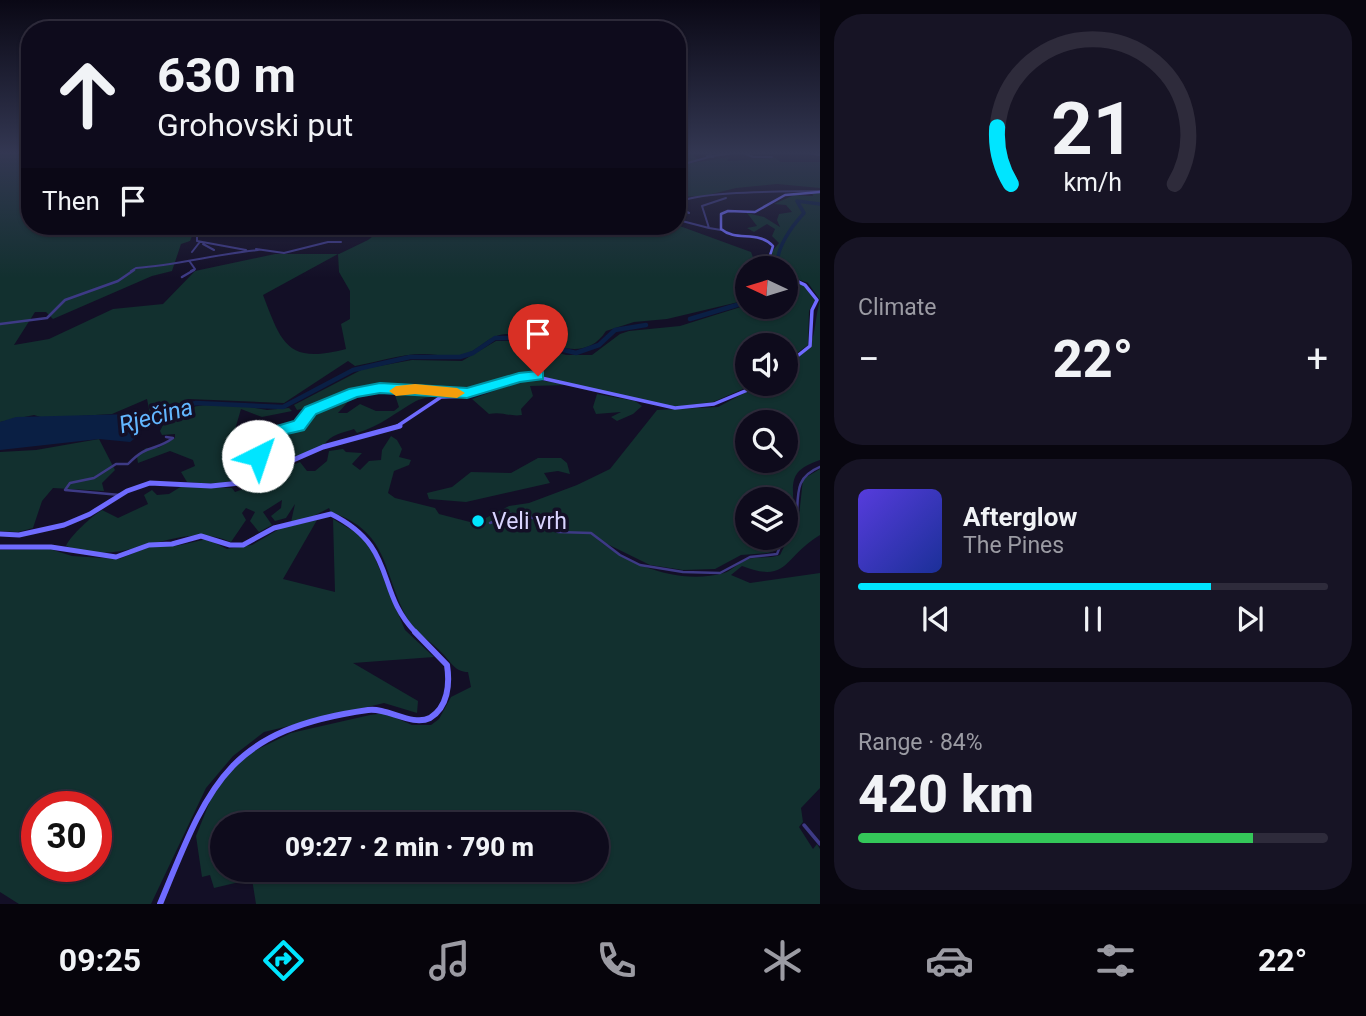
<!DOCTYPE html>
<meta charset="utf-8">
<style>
:root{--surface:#0e0b1c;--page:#171425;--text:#f1f3f6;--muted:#9b9ba3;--line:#2e2b3b;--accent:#00e5ff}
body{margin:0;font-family:Roboto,sans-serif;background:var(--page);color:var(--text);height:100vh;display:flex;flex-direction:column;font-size:26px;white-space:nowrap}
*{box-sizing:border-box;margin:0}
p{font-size:23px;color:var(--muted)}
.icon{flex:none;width:38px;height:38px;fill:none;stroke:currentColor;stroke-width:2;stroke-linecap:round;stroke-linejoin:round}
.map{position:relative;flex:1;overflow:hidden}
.sheet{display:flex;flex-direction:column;gap:14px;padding:14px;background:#08060f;width:546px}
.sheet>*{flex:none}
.hud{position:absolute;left:21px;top:21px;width:665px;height:214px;border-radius:28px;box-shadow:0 2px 5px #0004,0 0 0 2px var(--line);background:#0e0b1c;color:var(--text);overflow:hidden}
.needle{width:46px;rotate:274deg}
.tools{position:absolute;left:735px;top:256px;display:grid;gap:14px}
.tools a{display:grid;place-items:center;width:63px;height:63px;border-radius:50%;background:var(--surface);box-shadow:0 2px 5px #0004,0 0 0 2px var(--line);font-size:35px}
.speed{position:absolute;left:21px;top:791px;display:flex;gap:14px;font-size:35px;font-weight:700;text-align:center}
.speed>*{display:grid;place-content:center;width:91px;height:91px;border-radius:50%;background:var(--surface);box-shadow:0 2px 5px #0004,0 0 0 2px var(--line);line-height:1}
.speed .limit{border:10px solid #d22;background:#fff;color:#111}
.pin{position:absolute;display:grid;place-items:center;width:60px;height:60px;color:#fff;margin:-72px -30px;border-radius:50% 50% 50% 0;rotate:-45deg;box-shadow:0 0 7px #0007}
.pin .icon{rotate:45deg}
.me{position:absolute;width:77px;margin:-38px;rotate:41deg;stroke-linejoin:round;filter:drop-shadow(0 0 5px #0008)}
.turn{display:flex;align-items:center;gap:24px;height:147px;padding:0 21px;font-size:32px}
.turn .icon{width:91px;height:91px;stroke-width:2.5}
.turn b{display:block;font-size:49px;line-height:60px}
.then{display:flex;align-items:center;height:66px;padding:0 21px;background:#0003;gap:14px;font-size:26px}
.big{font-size:52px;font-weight:800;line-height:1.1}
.sheet .tile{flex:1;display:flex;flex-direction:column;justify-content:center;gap:10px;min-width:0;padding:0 24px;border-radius:28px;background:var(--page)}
.sheet .dial{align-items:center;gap:0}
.dial svg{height:182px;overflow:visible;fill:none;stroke:var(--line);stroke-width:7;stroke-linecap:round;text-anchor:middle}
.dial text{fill:var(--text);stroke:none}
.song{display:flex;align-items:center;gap:21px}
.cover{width:84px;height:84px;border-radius:10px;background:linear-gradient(135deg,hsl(250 70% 55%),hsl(230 70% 35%))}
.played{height:7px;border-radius:4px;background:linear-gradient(90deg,var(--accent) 75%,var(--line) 75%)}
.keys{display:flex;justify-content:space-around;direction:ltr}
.heat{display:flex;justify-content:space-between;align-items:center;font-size:38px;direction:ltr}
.charge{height:10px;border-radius:5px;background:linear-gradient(90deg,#34c759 84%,var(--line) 0)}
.trip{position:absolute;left:210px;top:812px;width:399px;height:70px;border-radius:35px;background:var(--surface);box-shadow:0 2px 5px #0004,0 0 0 2px var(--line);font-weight:800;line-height:70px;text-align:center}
.menu{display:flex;height:112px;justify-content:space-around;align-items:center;background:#06040b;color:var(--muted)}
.menu .icon{width:49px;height:49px}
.menu .selected{color:var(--accent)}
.menu b{font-size:32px;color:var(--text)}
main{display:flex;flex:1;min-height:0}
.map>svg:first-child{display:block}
.green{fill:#12302f;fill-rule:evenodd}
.water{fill:#0a1f44}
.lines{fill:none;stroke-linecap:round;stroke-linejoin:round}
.river-far2{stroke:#0a1f44;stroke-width:3.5}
.river-far1{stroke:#0a1f44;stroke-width:4.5}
.river{stroke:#0a1f44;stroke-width:6}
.minor-far2{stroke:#3d3a85;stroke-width:2}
.minor-far1{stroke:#3d3a85;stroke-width:2.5}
.minor{stroke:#3d3a85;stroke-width:3.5}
.secondary-far3{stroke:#6f6bff;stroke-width:2.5}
.secondary-far2{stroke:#6f6bff;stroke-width:3.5}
.secondary-far1{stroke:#6f6bff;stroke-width:5}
.secondary{stroke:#6f6bff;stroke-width:6}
.route{fill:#00e5ff;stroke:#0095a6;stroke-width:2}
.slow{fill:#f59e0b}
.poi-dot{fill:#00e5ff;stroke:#130f26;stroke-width:2.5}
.labels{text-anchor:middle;stroke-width:7;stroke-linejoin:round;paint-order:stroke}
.poi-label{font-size:23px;fill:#d9d4ff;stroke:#130f26;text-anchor:start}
.water-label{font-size:24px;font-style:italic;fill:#62b6ff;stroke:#130f26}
</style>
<main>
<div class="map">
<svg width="820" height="904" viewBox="0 0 820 904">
<rect width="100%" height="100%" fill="#130f26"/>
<path class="green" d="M0 152H30V226H196L190 241 181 244 172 271 152 276 53 319 46 312H35L14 345 49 339 113 309 163 304 195 271 275 254H339L368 240 386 226 677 225 751 252 757 268H747V300L667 319 634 322 606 331C581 369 541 335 508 334 491 333 480 349 466 354 452 358 437 354 423 354 401 354 377 362 355 366L348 361 284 403 188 399 151 419 147 399 112 414 44 418 34 415 0 422ZM338 254 339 272 350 291V319L341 324 346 349C288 364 282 345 263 295Z
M677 152H694V157L699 159 679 165 730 157 727 161 775 158 781 162H820V188L777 184 736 188 704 196 677 197Z
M812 193H820V300L808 283 786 275V268H768L770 254 779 243 772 236 775 229 767 224 754 232 747 228 757 226 747 213 764 217 780 227 777 220 779 214 792 212 786 205 774 204 794 195 813 196Z
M786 277 804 285 815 300 809 311 808 345 786 361V345H747V383H757L713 402 674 407 527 374 467 392 384 387 322 400 317 405 297 410 294 405 363 369 412 360 462 361 496 341H519L566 355H592L620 334 629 331 680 326 747 305 786 306Z
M820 300V460C787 471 793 483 794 513L786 520V499H747V537H781L776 550 768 553 741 555 715 569 683 570 650 565 597 539C630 566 680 585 724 573 733 570 739 562 748 559 759 556 769 559 780 555L799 516 803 479 820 469V535C783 557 789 584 742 566L731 575 750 583 820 573V788L801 808 803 822 799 827 813 849 817 844 820 849V904H256L252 879 214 888 210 875 202 877 196 836 212 796 242 757 291 733 370 715 385 713 412 725H431L439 719 451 697 471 687 468 672C455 672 451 662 443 654 431 641 414 632 406 616 382 570 389 532 331 512L329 508 308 519 291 522 295 504 286 518 275 521 271 516 281 508 282 500 263 512 272 525 259 532 250 521 255 512 246 508 242 513 246 520 231 542C177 518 125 571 66 546 71 535 92 516 102 510L118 518 148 504 144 495 152 490 157 495 169 494 182 486 232 488 235 492 267 480 265 476 300 462 307 471H315L327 461 329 451 343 449 346 452 362 453 352 464 360 470 369 461 381 460 382 450 391 436 397 440 402 449 399 457 411 460 409 465 394 471 388 493 395 498 435 508 439 514 470 522 480 521 509 506 529 503 577 485 610 469 657 410 718 407 748 391 786 383 791 364C820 341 811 335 820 300ZM747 422H786V460H747ZM222 824H597V870H222Z
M529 378 567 385 530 386 533 396 521 409 522 415C509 417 502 411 489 414L472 399Z
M414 390 443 394C435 397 424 397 416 401 396 412 381 426 357 433L354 429C342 433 331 434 324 445L265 471 255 470 258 459 271 452 286 450 284 432 301 427 322 406 325 409 338 404 336 401 355 394 338 413H347L360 404 376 411H394L399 407 394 392Z
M597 394 635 401 642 406 633 414 617 421 611 417 621 412 596 414 593 407Z
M232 404 267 410 289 408 292 411 262 417 241 409 234 433 248 434 244 440 233 443 228 453 243 479 214 484 187 482 181 472 195 466 193 460 170 451 138 463 137 457 146 448H158L175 438V434L162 435 160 431C172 404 207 404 232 404Z
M99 439 115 470 102 483 104 491 53 488 42 501 33 528 18 532 0 531V452L36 450Z
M538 458H561L567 463 570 474 558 471 544 473 550 483 466 502 429 499 427 493 452 487 471 472 511 473Z
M333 519 367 539 405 630 434 657 353 663 418 701 417 713 384 703 264 732 233 756 206 788 151 904H19L0 892V550L50 549 72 556 119 559 151 546H176L207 539 227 549 252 545 281 528 317 520 283 579 335 592ZM37 807H96V866H37Z"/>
<path class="water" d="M133 414 138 436 130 442 99 439 0 450V422L16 417Z"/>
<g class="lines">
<path class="river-far2" d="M778 268C774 250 792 226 804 213L797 201 820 204"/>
<path class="river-far1" d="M690 319 747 302
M129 427 151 424 177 408 196 403 283 407 353 370 410 357H460L473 353 495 338H515L576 353 599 345 615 330 646 325"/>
<path class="river" d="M129 427 138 426"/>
<path class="minor-far2" d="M742 152 753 157H772
M802 152 820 155
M711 155 713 157 707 156Z
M712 156 741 152
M677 166 709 157
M677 203C699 190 790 192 820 191
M677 207 689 213 678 207
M682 221 709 228
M197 226V241L246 250
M721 230 709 228 702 206 726 198
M317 232 333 226
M340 236 349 226
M203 244 214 250
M256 249 284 253 328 242H341
M192 252 199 243
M190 262 195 269 191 271
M131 271 136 268C178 265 216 254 258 250"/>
<path class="minor-far1" d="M182 277 194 270
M0 324 47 318 65 300 118 281 134 270
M261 472 242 473 269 449 271 439 282 430 299 426 318 406 354 392 380 388 463 394 481 391
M120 495 65 490 70 483 94 478 116 464H128C148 443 154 452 173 438L166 437
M490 523 511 514 533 518 558 532 591 533 620 555 640 565 683 572 720 573 750 557 777 554 790 522 797 515C798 491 796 477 820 467"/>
<path class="minor" d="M804 825 820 844"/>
<path class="secondary-far3" d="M766 268 773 246C758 230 736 242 721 229V214L728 211 755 212 785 195 820 192"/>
<path class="secondary-far2" d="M786 276 805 285 817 300 812 310 810 346 786 365
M396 427 441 397 468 396 528 375 675 408 714 404 764 383"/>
<path class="secondary-far1" d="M0 534 19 535 64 525 90 514 127 491 150 483 211 486 240 483 323 447 400 426
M0 547H51L116 557 149 545 172 544 201 536 230 545H243L274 528 331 514C399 548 374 590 416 633"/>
<path class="secondary" d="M160 904C209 785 226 730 368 710 387 707 412 727 430 718 448 707 450 684 447 665L415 632"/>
</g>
<linearGradient id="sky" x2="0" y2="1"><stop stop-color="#0a0815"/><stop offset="0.55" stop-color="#333752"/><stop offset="1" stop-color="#333752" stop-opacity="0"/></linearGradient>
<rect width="820" height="278" fill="url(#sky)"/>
<path class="route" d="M538 371 543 372V379L520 382 467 398 380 393 357 397 316 414 304 430 287 434 280 440 276 451 258 462 250 456 277 426 294 421 305 407 349 389 380 383 467 388 519 373Z"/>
<path class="slow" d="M415 384 457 388 465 393 457 398 415 394 396 396 389 391 396 386Z"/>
<circle class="poi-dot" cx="478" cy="521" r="7"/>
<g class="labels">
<g class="poi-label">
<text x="492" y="529">Veli vrh</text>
</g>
<g class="water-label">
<text transform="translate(156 416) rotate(-15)" y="8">Rječina</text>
</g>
</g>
</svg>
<div class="tools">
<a><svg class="needle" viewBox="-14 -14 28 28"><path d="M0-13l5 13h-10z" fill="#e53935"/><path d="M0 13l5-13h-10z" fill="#9b9ba3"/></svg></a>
<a><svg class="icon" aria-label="sound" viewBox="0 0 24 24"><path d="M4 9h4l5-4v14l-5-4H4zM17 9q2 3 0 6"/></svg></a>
<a><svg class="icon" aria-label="search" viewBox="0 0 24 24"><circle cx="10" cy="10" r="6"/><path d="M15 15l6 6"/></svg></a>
<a><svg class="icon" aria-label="layers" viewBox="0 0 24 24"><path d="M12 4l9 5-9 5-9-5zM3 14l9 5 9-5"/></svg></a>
</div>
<div class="speed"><div class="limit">30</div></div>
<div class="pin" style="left:538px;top:376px;background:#d93025"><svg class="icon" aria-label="arrive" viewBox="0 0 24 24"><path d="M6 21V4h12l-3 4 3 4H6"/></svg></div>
<svg class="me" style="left:258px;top:456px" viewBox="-20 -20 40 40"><circle r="19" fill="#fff"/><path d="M0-13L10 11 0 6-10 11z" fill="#00e5ff"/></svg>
<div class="trip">09:27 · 2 min · 790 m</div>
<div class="hud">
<div class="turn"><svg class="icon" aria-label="ahead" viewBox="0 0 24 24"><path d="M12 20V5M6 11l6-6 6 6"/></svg><div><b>630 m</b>Grohovski put</div></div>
<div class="then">Then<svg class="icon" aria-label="arrive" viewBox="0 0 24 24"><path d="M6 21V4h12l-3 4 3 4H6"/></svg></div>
</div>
</div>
<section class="sheet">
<div class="tile dial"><svg viewBox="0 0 100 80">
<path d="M14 69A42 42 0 1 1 86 69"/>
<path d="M14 69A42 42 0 0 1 8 44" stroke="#00e5ff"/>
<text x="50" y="56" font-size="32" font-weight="700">21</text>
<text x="50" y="72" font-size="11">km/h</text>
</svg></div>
<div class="tile"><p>Climate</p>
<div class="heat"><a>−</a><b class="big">22°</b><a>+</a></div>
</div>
<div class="tile">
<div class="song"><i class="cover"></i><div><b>Afterglow</b><p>The Pines</p></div></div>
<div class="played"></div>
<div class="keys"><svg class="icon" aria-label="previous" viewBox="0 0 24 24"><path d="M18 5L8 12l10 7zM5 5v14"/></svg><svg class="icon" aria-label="pause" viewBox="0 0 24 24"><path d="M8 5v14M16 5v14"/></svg><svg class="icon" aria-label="next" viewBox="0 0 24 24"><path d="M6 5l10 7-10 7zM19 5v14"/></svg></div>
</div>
<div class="tile"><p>Range · 84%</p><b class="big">420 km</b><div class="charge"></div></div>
</section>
</main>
<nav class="menu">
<b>09:25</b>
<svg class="icon selected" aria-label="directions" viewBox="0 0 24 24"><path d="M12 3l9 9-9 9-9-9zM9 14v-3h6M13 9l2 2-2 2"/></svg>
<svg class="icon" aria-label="music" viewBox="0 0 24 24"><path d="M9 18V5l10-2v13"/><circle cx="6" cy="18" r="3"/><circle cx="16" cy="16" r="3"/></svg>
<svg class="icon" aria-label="phone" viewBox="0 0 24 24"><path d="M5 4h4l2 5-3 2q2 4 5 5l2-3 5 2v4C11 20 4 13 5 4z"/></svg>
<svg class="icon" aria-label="climate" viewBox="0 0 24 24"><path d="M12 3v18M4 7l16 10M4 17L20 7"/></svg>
<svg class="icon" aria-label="car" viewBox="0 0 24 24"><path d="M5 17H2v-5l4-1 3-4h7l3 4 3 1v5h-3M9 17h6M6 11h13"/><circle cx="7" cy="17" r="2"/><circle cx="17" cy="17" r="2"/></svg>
<svg class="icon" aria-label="filters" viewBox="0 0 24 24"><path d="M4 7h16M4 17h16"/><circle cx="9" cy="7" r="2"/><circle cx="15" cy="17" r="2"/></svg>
<b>22°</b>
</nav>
